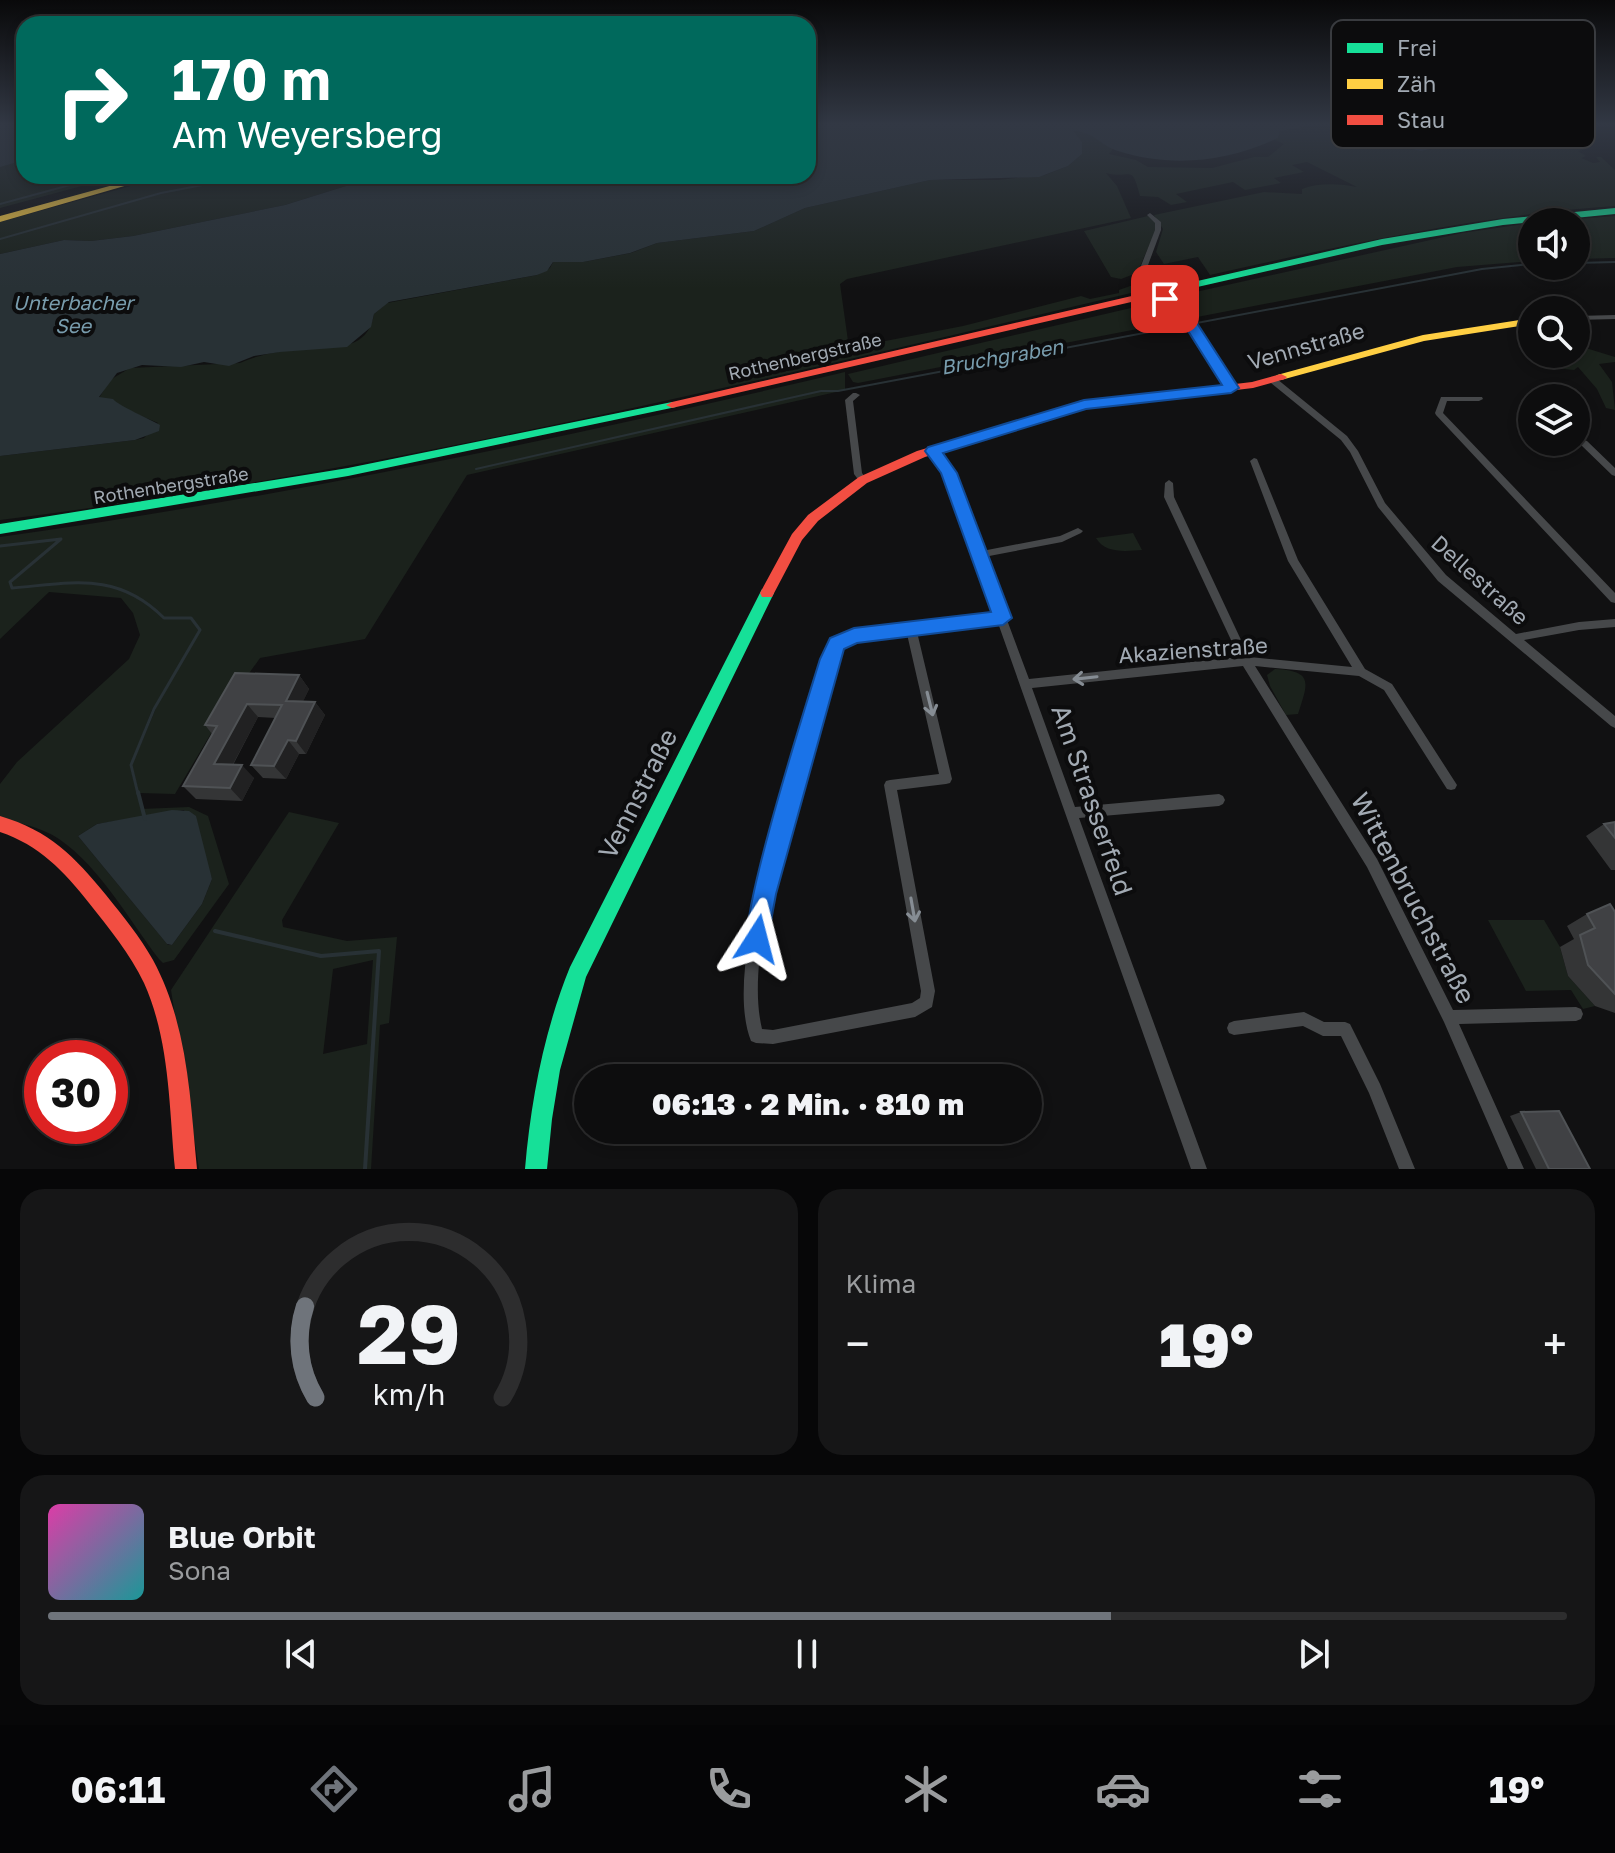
<!DOCTYPE html>
<html lang="de">
<meta charset="utf-8">
<style>
:root{--surface:#0d0d0e;--page:#161617;--text:#f1f3f6;--muted:#9a9c9e;--line:#2d2d2e;--accent:#6f747b}
body{margin:0;font-family:"Golos Text",sans-serif;background:var(--page);color:var(--text);height:100vh;display:flex;flex-direction:column;font-size:30px;white-space:nowrap}
*{box-sizing:border-box;margin:0}
p{font-size:26px;color:var(--muted)}
.icon{flex:none;width:44px;height:44px;fill:none;stroke:currentColor;stroke-width:2;stroke-linecap:round;stroke-linejoin:round}
.map{position:relative;height:1169px;overflow:hidden}
.drawer{display:flex;flex-direction:column;gap:20px;padding:20px;background:#070708;flex:1}
.drawer>*{flex:none}
.top-card{position:absolute;left:16px;top:16px;width:800px;height:168px;border-radius:24px;box-shadow:0 4px 12px #0003,0 0 0 2px var(--line);background:#00695c;color:#fff;overflow:hidden}
.tools{position:absolute;left:1518px;top:208px;display:grid;gap:16px}
.tools a{display:grid;place-items:center;width:72px;height:72px;border-radius:50%;background:var(--surface);box-shadow:0 4px 12px #0003,0 0 0 2px var(--line);font-size:40px}
.speed{position:absolute;left:24px;top:1040px;display:flex;gap:16px;font-size:40px;font-weight:700;text-align:center}
.speed>*{display:grid;place-content:center;width:104px;height:104px;border-radius:50%;background:var(--surface);box-shadow:0 4px 12px #0003,0 0 0 2px var(--line);line-height:1}
.speed .limit{border:12px solid #d22;background:#fff;color:#111}
.pin{position:absolute;display:grid;place-items:center;width:68px;height:68px;color:#fff;margin:-34px;border-radius:16px;box-shadow:0 4px 12px #0006}
.me{position:absolute;width:88px;margin:-44px;rotate:9deg;stroke-linejoin:round;filter:drop-shadow(0 0 6px #0008)}
.turn{display:flex;align-items:center;gap:28px;height:168px;padding:0 24px;font-size:36px}
.turn .icon{width:104px;height:104px;stroke-width:2.5}
.turn b{display:block;font-size:56px;line-height:68px}
.big{font-size:60px;font-weight:800;line-height:1.1}
.drawer .widget{flex:1;display:flex;flex-direction:column;justify-content:center;gap:12px;min-width:0;padding:0 28px;border-radius:24px;background:var(--page)}
.drawer .dial{align-items:center;gap:0}
.dial svg{height:208px;overflow:visible;fill:none;stroke:var(--line);stroke-width:7;stroke-linecap:round;text-anchor:middle}
.dial text{fill:var(--text);stroke:none}
.song{display:flex;align-items:center;gap:24px}
.cover{width:96px;height:96px;border-radius:12px;background:linear-gradient(135deg,hsl(320 70% 55%),hsl(180 70% 35%))}
.played{height:8px;border-radius:4px;background:linear-gradient(90deg,var(--accent) 70%,var(--line) 70%)}
.keys{display:flex;justify-content:space-around;direction:ltr}
.heat{display:flex;justify-content:space-between;align-items:center;font-size:44px;direction:ltr}
.drawer .tiles{flex:1;display:grid;gap:20px;grid-template-columns:1fr 1fr}
.widget:last-child{grid-column:span 2}
.trip{position:absolute;left:574px;top:1064px;width:468px;height:80px;border-radius:40px;background:var(--surface);box-shadow:0 4px 12px #0003,0 0 0 2px var(--line);font-weight:800;line-height:80px;text-align:center}
.dock{display:flex;height:128px;justify-content:space-around;align-items:center;background:#050506;color:var(--muted)}
.dock .icon{width:56px;height:56px}
.dock .current{color:var(--accent)}
.dock b{font-size:36px;color:var(--text)}
.map>svg:first-child{display:block}
.green{fill:#1b221c;fill-rule:evenodd}
.water{fill:#283135}
.lines{fill:none;stroke-linecap:round;stroke-linejoin:round}
.stream-far2{stroke:#283135;stroke-width:2}
.stream-far1{stroke:#283135;stroke-width:3}
.stream{stroke:#283135;stroke-width:4}
.street{fill:#46484a;fill-rule:evenodd}
.fast{fill:#16e098;fill-rule:evenodd}
.slow{fill:#ffcf43;fill-rule:evenodd}
.jam{fill:#f24e42;fill-rule:evenodd}
.wall{fill:#343536}
.shaded-wall{fill:#212122}
.building{fill:#404144;stroke:#4f5255;stroke-width:2}
.oneway{stroke:#868d94}
.route{fill:#1a73e8;stroke:#114b97;stroke-width:2}
.labels{text-anchor:middle;stroke-width:8;stroke-linejoin:round;paint-order:stroke}
.far-street-label{font-size:18px;fill:#a2aab3;stroke:#0c0c0d}
.far-water-label{font-size:20px;font-style:italic;fill:#799dae;stroke:#0c0c0d}
.street-label{font-size:22px;fill:#a2aab3;stroke:#0c0c0d}
.near-street-label{font-size:26px;fill:#a2aab3;stroke:#0c0c0d}
.key{fill:#0c0c0d;stroke:#393b3f;stroke-width:2}
.key-label{font-size:22px;fill:#a2aab3}
</style>
<div class="map">
<svg width="1615" height="1169" viewBox="0 0 1615 1169">
<rect width="100%" height="100%" fill="#111112"/>
<path class="green" d="M0 125H24V176H119L0 208Z
M1317 125H1359L1358 130 1362 136 1376 142 1421 151 1523 130 1544 139 1560 136 1591 148 1578 151 1586 156 1581 158 1593 163 1600 162 1596 157H1601L1615 170V206C1478 215 1344 245 1210 275L1198 257 1164 264 1156 252 1163 229 1154 215 1264 192 1302 194V189C1319 182 1342 184 1357 187L1307 162 1292 165 1304 172 1274 178 1281 183 1245 190 1233 182 1176 194 1187 202 1171 205 1158 197 1140 196C1131 162 1132 180 1106 173L1117 186 1131 218 847 279 840 284 849 348 963 326 1081 296 1090 299 1119 293V290L1136 284 1144 290C766 379 386 472 0 520V456L135 440 144 438 158 423 99 398 110 380 130 368 240 363C261 353 285 351 309 348 336 345 367 352 374 314L387 303 537 275 550 268 553 262H583L631 253 657 243 754 231 805 208 930 180H998L1045 175 1068 166 1082 154V142L1070 131 1090 132 1113 149 1109 154 1136 160 1148 167 1212 168 1254 157H1268L1284 144 1275 140 1280 131Z
M167 176H378L285 205 133 236 91 241 64 240 0 254V222Z
M1148 216 1155 222 1156 230 1137 273 1121 279 1111 277 1084 231Z
M1615 216V258L1576 259V222H1538Z
M1532 223V261L1457 267 1192 318 1171 300 1173 297 1462 233Z
M1161 301 1171 311 1144 317 1153 326 858 383 853 382 848 374Z
M1576 345 1615 357V362L1599 364 1612 382 1615 410 1606 408 1597 389 1578 367 1574 370 1555 368 1544 361 1557 358 1558 355 1576 354Z
M845 372V390L467 475 365 639 260 658 235 693 175 794 139 793 132 765 156 708 186 653 152 710 130 766 141 809 189 807 208 816 229 884 174 960 163 963 159 959C128 919 101 868 59 839 41 827 20 823 0 819V784L17 762 129 659 140 635 133 613 121 598 49 592 0 639V537C285 497 565 438 845 372ZM184 810 212 879 202 904 172 945H168L78 836 97 824Z
M1133 533 1142 550C1126 551 1105 554 1096 538Z
M1275 669C1314 671 1308 683 1298 714L1286 715 1270 686 1267 675Z
M289 812 339 823 282 920 283 927 347 941 397 937 389 1023 380 1025 371 1169H199L171 990ZM373 960 367 1044 323 1054 333 969Z
M1488 920H1544L1560 947 1568 976 1595 1006 1583 1009 1571 990 1526 991Z"/>
<path class="water" d="M0 125H24V160L0 167Z
M808 125H1317L1280 131 1278 138C1228 162 1171 168 1118 151 1099 145 1096 132 1073 131L1082 142V154L1068 166 1039 177 930 180 805 208 754 231 657 243 630 253 583 262H553L547 271 537 275 389 302 374 314 371 327 347 347 280 352 254 356 229 366 204 362 181 367 142 365 117 373 99 397 113 399C119 406 150 419 160 425L159 431 135 440 0 456V254L64 240 91 241 133 236 285 205 378 176H808Z
M1359 125H1542L1421 151 1376 142 1361 136 1358 130Z
M172 810 189 811 196 816 212 879 202 904 172 945 167 944 78 836 97 824Z"/>
<g class="lines">
<path class="stream-far2" d="M0 204 103 176
M0 239 161 193 249 176
M1576 263 1615 262
M476 469 821 391H838L1482 269 1532 264"/>
<path class="stream-far1" d="M0 546 61 539 10 582 12 588C73 583 117 571 164 618H191L200 630 154 709 131 765 138 794"/>
<path class="stream" d="M138 792 145 819
M215 931 321 956 379 951 365 1169"/>
<path class="street" d="M1150 213 1161 222V230L1144 276 1192 318 1235 388 1234 390H1228L1186 321 1137 276 1155 230V223L1147 215Z
M1615 315V319L1576 320V316Z
M1271 379H1277L1347 436 1358 451 1385 503 1446 575 1516 634 1579 622 1615 619V627L1579 630 1524 640 1615 716V728L1611 726 1438 581 1378 507 1350 452 1341 440 1271 383Z
M853 393H856L860 395 853 401 862 473 867 480 863 483 860 482 854 474 845 400Z
M1441 397H1482L1483 399 1479 401H1447L1443 413 1615 593V603L1611 602 1436 415 1435 413Z
M1584 440 1587 441 1615 468V476L1612 475 1581 445 1580 443Z
M933 448 936 449 958 486 982 551 1060 536 1078 528 1083 531 1081 533 1062 542 984 557 1005 615 1008 618 1007 620 1029 679 1239 657 1164 497 1165 483 1169 480 1173 483 1174 497 1249 657 1352 667 1288 561 1250 461 1254 458 1257 459 1298 560 1365 669 1392 684 1457 785 1455 789 1451 790 1447 789 1384 690 1359 676 1255 666 1377 859 1453 1010 1576 1007 1581 1009 1583 1014 1581 1019 1576 1021 1459 1024 1524 1169H1508L1444 1022 1367 867 1243 666 1032 688 1075 807 1219 794 1223 796 1225 800 1223 804 1219 806 1079 818 1207 1169H1191L998 623 917 632 952 779 950 783 946 784 897 790 935 991 932 1007 915 1017 773 1044 756 1043 751 1041C725 975 775 834 794 765 805 727 813 684 828 647L840 636 854 632 995 615 950 486 929 451ZM907 634 939 774 890 780 886 781 884 785 921 991 920 998 912 1003 773 1030 762 1029C746 962 780 860 798 794 811 747 823 699 837 652L848 642 854 640Z
M1304 1012 1324 1022H1345L1350 1024 1380 1084 1415 1169H1399L1369 1093 1341 1036H1323L1303 1026 1234 1035 1229 1033 1227 1028 1229 1023 1234 1021Z"/>
<path class="fast" d="M1615 208V214L1503 225 1382 245 1136 301 1131 298 1136 295 1382 239 1503 219Z
M672 402 676 403V407L348 476 0 534V524L348 468Z
M767 588 772 589 774 593 586 977 560 1070 552 1119 547 1169H525C531 1100 544 1031 570 967L760 593 762 589Z"/>
<path class="slow" d="M146 176H159L0 222V216Z
M1532 318V324L1424 341 1281 380 1275 377 1277 375 1423 335Z"/>
<path class="jam" d="M1136 295 1141 298 1140 300 672 408 666 405 672 402Z
M1281 374 1287 377 1285 379 1253 388 1085 408 925 457 867 483 818 521 802 540 772 597H762L760 593 792 534 808 515 859 477 917 451 1084 402 1252 382Z
M0 816C50 831 74 856 106 895 123 916 140 937 153 960 188 1025 190 1098 197 1169H175C169 1107 170 1041 144 983 130 954 109 928 89 903 64 871 39 845 0 832Z"/>
</g>
<path class="wall" d="M299 675 309 689 303 701 315 702 325 715 306 754H299L286 779 263 778 251 765 276 718 258 717 233 765 254 778 242 801 196 799 183 786 212 734 205 725Z
M1615 822V870H1611L1586 836 1604 824Z
M1615 912V1013L1595 1006 1568 976 1560 947 1574 939 1567 926 1587 914Z
M1521 1112 1590 1169H1536L1510 1116Z"/>
<path class="shaded-wall" d="M299 675 309 689 297 714 286 701Z
M315 702 325 715 306 754 296 741Z
M247 704 258 717 226 777 214 764Z
M288 740 299 754 286 779 274 766Z
M242 765 254 778 242 801 230 788Z"/>
<path class="building" d="M235 673 299 675 286 701 315 702 296 741 288 740 274 766 251 765 282 705 247 704 214 764 242 765 230 788 183 786 217 726 205 725Z
M1615 822V838L1604 824Z
M1610 904 1615 912V994L1588 965 1580 935 1595 928 1587 914Z
M1559 1111 1590 1169H1549L1521 1112Z"/>
<defs><path id="oneway-shaft" d="M-6 0H5M1.5-3L5.5 0L1.5 3" fill="none" stroke-width="1.6" stroke-linecap="round" stroke-linejoin="round" transform="scale(2)"/></defs>
<g class="oneway">
<use href="#oneway-shaft" transform="translate(1085 678) rotate(174)"/>
<use href="#oneway-shaft" transform="translate(930 704) rotate(76)"/>
<use href="#oneway-shaft" transform="translate(913 910) rotate(80)"/>
</g>
<linearGradient id="sky" x2="0" y2="1"><stop stop-color="#09090a"/><stop offset="0.43" stop-color="#323844"/><stop offset="1" stop-color="#323844" stop-opacity="0"/></linearGradient>
<rect width="1615" height="289" fill="url(#sky)"/>
<path class="route" d="M1165 295 1193 317 1239 388 1231 393 1086 409 943 453 957 473 1012 618 1003 625 857 643 844 649 776 894 766 948 757 951 748 948C737 920 807 702 820 659L830 638 854 628 991 612 941 473 925 451 928 447 1084 400 1222 385 1183 323 1158 299Z"/>
<g class="labels">
<g class="far-street-label">
<text transform="translate(805 357) rotate(-13)" y="6">Rothenbergstraße</text>
<text transform="translate(171 486) rotate(-9)" y="6">Rothenbergstraße</text>
</g>
<g class="far-water-label">
<text x="73" y="310">Unterbacher<tspan x="73" dy="23">See</tspan></text>
<text transform="translate(1002 357) rotate(-10)" y="7">Bruchgraben</text>
</g>
<g class="street-label">
<text transform="translate(1306 346) rotate(-16)" y="8">Vennstraße</text>
<text transform="translate(1480 580) rotate(42)" y="8">Dellestraße</text>
<text transform="translate(1193 650) rotate(-4)" y="8">Akazienstraße</text>
</g>
<g class="near-street-label">
<text transform="translate(638 794) rotate(-63)" y="9">Vennstraße</text>
<text transform="translate(1092 800) rotate(71)" y="9">Am Strasserfeld</text>
<text transform="translate(1413 898) rotate(62)" y="9">Wittenbruchstraße</text>
</g>
</g>
<rect x="1331" y="20" width="264" height="128" rx="12" class="key"/>
<rect x="1347" y="43" width="36" height="10" fill="#16e098"/>
<rect x="1347" y="79" width="36" height="10" fill="#ffcf43"/>
<rect x="1347" y="115" width="36" height="10" fill="#f24e42"/>
<g class="key-label">
<text x="1397" y="56">Frei</text>
<text x="1397" y="92">Zäh</text>
<text x="1397" y="128">Stau</text>
</g>
</svg>
<div class="tools">
<a><svg class="icon" aria-label="sound" viewBox="0 0 24 24"><path d="M4 9h4l5-4v14l-5-4H4zM17 9q2 3 0 6"/></svg></a>
<a><svg class="icon" aria-label="search" viewBox="0 0 24 24"><circle cx="10" cy="10" r="6"/><path d="M15 15l6 6"/></svg></a>
<a><svg class="icon" aria-label="layers" viewBox="0 0 24 24"><path d="M12 4l9 5-9 5-9-5zM3 14l9 5 9-5"/></svg></a>
</div>
<div class="speed"><div class="limit">30</div></div>
<div class="pin" style="left:1165px;top:299px;background:#d93025"><svg class="icon" aria-label="arrive" viewBox="0 0 24 24"><path d="M6 21V4h12l-3 4 3 4H6"/></svg></div>
<svg class="me" style="left:757px;top:939px" viewBox="-20 -20 40 40"><path d="M0-17L14 15 0 8-14 15z" fill="#1a73e8" stroke="#fff" stroke-width="4"/></svg>
<div class="trip">06:13 · 2 Min. · 810 m</div>
<div class="top-card">
<div class="turn"><svg class="icon" aria-label="right" viewBox="0 0 24 24"><path d="M7 20v-9h11M14 6l5 5-5 5"/></svg><div><b>170 m</b>Am Weyersberg</div></div>
</div>
</div>
<section class="drawer">
<div class="tiles">
<div class="widget dial"><svg viewBox="0 0 100 80">
<path d="M14 69A42 42 0 1 1 86 69"/>
<path d="M14 69A42 42 0 0 1 10 34" stroke="#6f747b"/>
<text x="50" y="56" font-size="32" font-weight="700">29</text>
<text x="50" y="72" font-size="11">km/h</text>
</svg></div>
<div class="widget"><p>Klima</p>
<div class="heat"><a>−</a><b class="big">19°</b><a>+</a></div>
</div>
<div class="widget">
<div class="song"><i class="cover"></i><div><b>Blue Orbit</b><p>Sona</p></div></div>
<div class="played"></div>
<div class="keys"><svg class="icon" aria-label="previous" viewBox="0 0 24 24"><path d="M18 5L8 12l10 7zM5 5v14"/></svg><svg class="icon" aria-label="pause" viewBox="0 0 24 24"><path d="M8 5v14M16 5v14"/></svg><svg class="icon" aria-label="next" viewBox="0 0 24 24"><path d="M6 5l10 7-10 7zM19 5v14"/></svg></div>
</div>
</div>
</section>
<nav class="dock">
<b>06:11</b>
<svg class="icon current" aria-label="directions" viewBox="0 0 24 24"><path d="M12 3l9 9-9 9-9-9zM9 14v-3h6M13 9l2 2-2 2"/></svg>
<svg class="icon" aria-label="music" viewBox="0 0 24 24"><path d="M9 18V5l10-2v13"/><circle cx="6" cy="18" r="3"/><circle cx="16" cy="16" r="3"/></svg>
<svg class="icon" aria-label="phone" viewBox="0 0 24 24"><path d="M5 4h4l2 5-3 2q2 4 5 5l2-3 5 2v4C11 20 4 13 5 4z"/></svg>
<svg class="icon" aria-label="climate" viewBox="0 0 24 24"><path d="M12 3v18M4 7l16 10M4 17L20 7"/></svg>
<svg class="icon" aria-label="car" viewBox="0 0 24 24"><path d="M5 17H2v-5l4-1 3-4h7l3 4 3 1v5h-3M9 17h6M6 11h13"/><circle cx="7" cy="17" r="2"/><circle cx="17" cy="17" r="2"/></svg>
<svg class="icon" aria-label="filters" viewBox="0 0 24 24"><path d="M4 7h16M4 17h16"/><circle cx="9" cy="7" r="2"/><circle cx="15" cy="17" r="2"/></svg>
<b>19°</b>
</nav>
